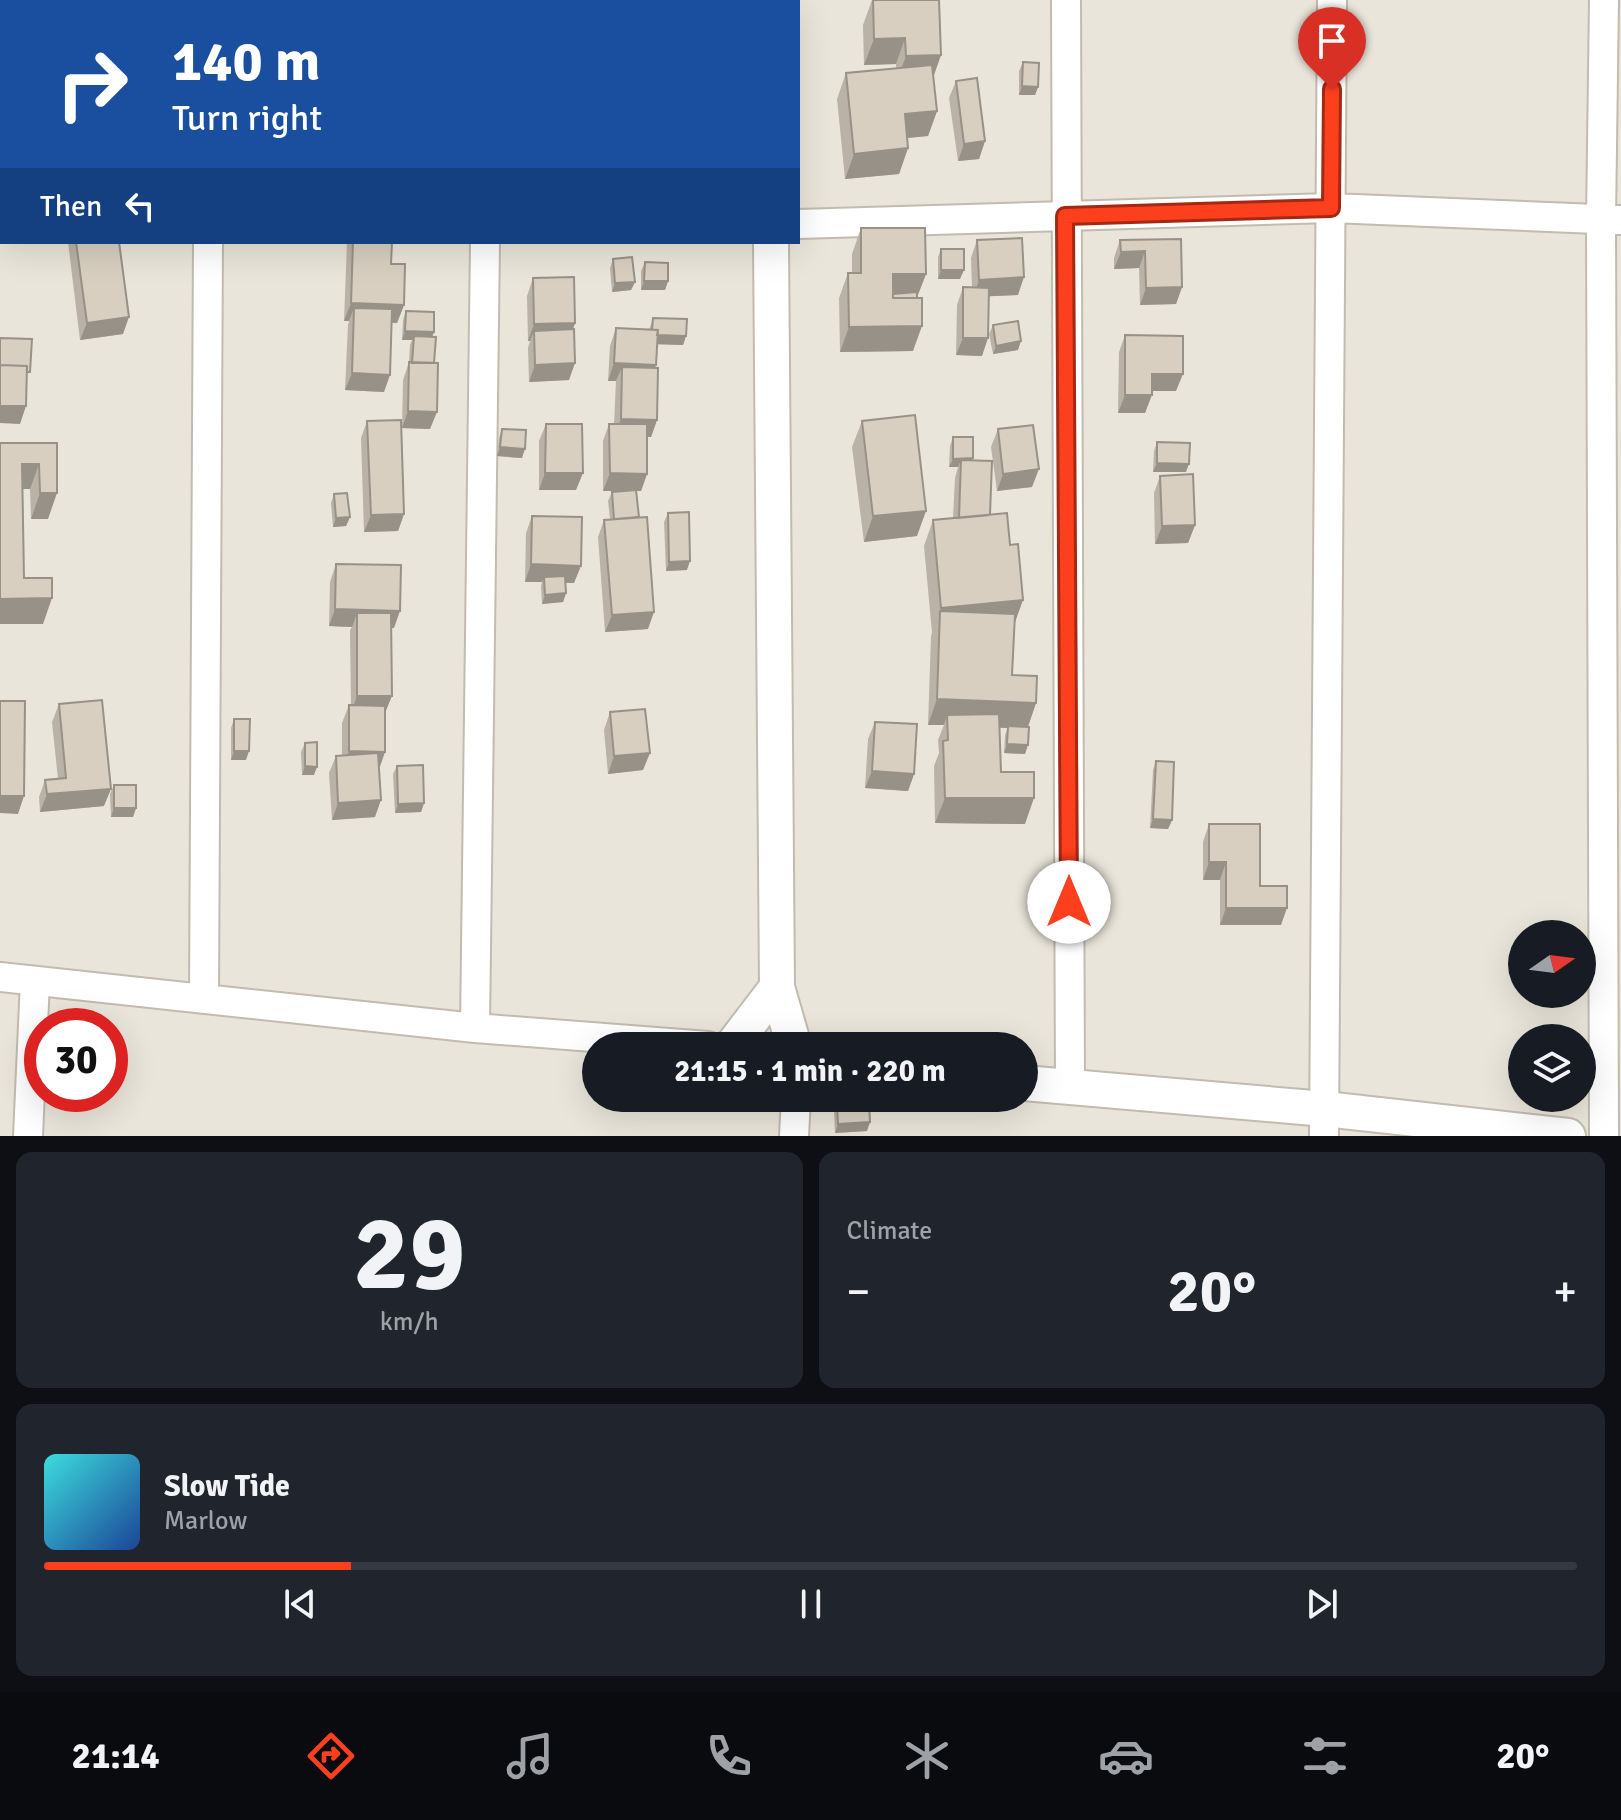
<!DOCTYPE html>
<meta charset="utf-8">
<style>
:root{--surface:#171b24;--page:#20242c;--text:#f1f3f6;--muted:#9ea1a6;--line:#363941;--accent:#fc3f1d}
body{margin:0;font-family:Signika,sans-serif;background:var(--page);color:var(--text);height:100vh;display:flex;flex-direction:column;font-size:30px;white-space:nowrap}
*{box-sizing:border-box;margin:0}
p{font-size:26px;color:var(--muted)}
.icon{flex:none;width:44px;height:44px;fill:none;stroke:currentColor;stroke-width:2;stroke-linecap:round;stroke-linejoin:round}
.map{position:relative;height:1136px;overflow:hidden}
.details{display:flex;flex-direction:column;gap:16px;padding:16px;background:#0d0f14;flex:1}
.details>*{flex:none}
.top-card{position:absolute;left:0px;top:0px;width:800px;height:244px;box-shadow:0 8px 32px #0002;background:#1a4fa0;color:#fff;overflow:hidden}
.needle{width:52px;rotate:76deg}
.buttons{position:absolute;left:1508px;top:920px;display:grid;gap:16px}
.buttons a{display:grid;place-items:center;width:88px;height:88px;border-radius:50%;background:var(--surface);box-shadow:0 8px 32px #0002;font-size:40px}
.speed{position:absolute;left:24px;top:1008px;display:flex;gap:16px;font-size:40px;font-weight:700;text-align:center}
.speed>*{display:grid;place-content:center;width:104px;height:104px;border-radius:50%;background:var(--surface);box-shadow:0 8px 32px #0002;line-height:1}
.speed .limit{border:12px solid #d22;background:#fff;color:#111}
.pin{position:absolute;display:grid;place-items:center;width:68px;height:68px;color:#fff;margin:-82px -34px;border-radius:50% 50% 50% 0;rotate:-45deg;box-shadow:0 0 8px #0007}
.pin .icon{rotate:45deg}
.me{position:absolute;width:88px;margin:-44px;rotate:0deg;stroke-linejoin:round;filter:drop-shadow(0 0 6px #0008)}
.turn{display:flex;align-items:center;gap:28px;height:168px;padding:0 40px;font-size:36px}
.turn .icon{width:104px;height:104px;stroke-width:2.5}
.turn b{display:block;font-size:56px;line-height:68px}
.then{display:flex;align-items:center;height:76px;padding:0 40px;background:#0003;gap:16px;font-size:30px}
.big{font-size:60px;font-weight:700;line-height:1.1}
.details .tile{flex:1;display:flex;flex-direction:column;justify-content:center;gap:12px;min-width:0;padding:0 28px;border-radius:16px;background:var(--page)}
.details .dial{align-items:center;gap:0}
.dial b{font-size:104px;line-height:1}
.song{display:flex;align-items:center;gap:24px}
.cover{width:96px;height:96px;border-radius:12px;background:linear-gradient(135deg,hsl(180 70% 55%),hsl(220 70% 35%))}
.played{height:8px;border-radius:4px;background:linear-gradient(90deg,var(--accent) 20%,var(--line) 20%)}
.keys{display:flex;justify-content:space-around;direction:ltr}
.heat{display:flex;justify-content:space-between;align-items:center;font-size:44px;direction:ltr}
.details .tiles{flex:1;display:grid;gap:16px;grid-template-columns:1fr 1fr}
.tile:last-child{grid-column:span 2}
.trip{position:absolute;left:582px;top:1032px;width:456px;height:80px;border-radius:40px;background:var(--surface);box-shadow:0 8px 32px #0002;font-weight:700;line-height:80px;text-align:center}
.dock{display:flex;height:128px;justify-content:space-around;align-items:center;background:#090b0e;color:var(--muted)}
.dock .icon{width:56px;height:56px}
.dock .active{color:var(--accent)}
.dock b{font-size:36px;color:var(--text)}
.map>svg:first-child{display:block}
.residential{fill:#eae5da;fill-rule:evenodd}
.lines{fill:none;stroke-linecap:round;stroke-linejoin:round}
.minor-casing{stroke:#c2bbae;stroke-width:32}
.tertiary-casing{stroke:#c2bbae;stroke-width:38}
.minor{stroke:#fff;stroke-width:28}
.tertiary{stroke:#fff;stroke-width:34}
.wall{fill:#bab2a6}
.shaded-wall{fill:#979187}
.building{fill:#d8cfc1;stroke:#979187;stroke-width:2}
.route-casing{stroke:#a42913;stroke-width:20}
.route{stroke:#fc3f1d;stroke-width:14}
</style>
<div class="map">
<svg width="1621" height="1136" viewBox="0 0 1621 1136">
<rect width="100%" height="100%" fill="#f6f3ec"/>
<path class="residential" d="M0 0H1621V1136H0ZM2 2H798V242H2ZM1522 934H1582V994H1522ZM42 1026H110V1094H42ZM1522 1038H1582V1098H1522ZM596 1046H1024V1098H596Z"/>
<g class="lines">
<g class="minor-casing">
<path id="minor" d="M206 0V2
M483 0V2
M1066 0 1070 1089
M1604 0 1601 220 1604 1136
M798 224 1331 208 1621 220
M0 227H2
M0 977 475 1028 708 1046
M204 997 208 242
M475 1028 485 242
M28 1136 35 981
M794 1136 796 1098
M1324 1136 1332 0"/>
</g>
<g class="tertiary-casing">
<path id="tertiary" d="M776 2V0
M771 242 777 987 794 1046
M732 1046 777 987
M1024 1083 1325 1109 1568 1136"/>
</g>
<use href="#minor" class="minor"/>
<use href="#tertiary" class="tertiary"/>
</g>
<path class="wall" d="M872 0H939L941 55 933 76 937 111 928 136 907 138 908 148 899 174 845 179 837 99 846 73 896 69V64L864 65 863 25Z
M1023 62 1038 87 1035 95H1019V71Z
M1 68 2 168 0 169V72Z
M956 81 985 141 979 159 958 161 949 98Z
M861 228 926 274 917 297 913 351 840 352 839 298 848 273H852V254Z
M1181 239 1182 287 1176 304 1140 305 1139 268 1114 269V258L1120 240Z
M977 240 1018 295 989 296 982 356 956 355 957 305 963 287H972L971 258Z
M68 242H119L123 334 80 340Z
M347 242H392L391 264 404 305 397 323 392 322 384 392 345 390 348 325 349 321H344Z
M941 249 960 279H938V257Z
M613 259 635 282 631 290 612 292 610 268Z
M645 262 668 281 665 290H641V271Z
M533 278 575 323 573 329 569 380 529 382 528 348 530 341H528L527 296Z
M406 311 434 332 432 337 430 429 402 428 403 380 409 362 410 345 412 340H402L403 320Z
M653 318 686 336 683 345 657 344 655 368 657 420 651 437H647V474L641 491H636L648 629 605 632 598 537 604 520 610 519 608 501 612 492 626 491H603V441L609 424H614L616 381H608L610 346 616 328 649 330Z
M993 325 1018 350 993 354 989 334Z
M1125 335 1176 391H1152L1145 413H1118L1119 352Z
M367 421 404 514 398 531 364 532 361 438Z
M862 421 917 536 864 542 852 447Z
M546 424 576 490H539V441Z
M502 429 522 458 497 456 499 438Z
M998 429 1032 487 997 491 991 447Z
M953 437 973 458 972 461 990 515 1014 625 1012 675 1036 703 1028 727 1025 754 1004 753 1005 735 1008 728H999L1001 772 1025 824 935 823 934 766 939 753 938 740 944 725H928L931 636 932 633 924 546 933 520 953 518 955 478 958 467H949L950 446Z
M1157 442 1186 472H1153L1154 451Z
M0 443H57L48 519H31L30 489H23L24 578 43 624H0Z
M1160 476 1195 525 1188 543 1155 544 1154 493Z
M334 494 350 517 346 526 333 527 331 503Z
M668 513 687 570 666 571 664 522Z
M532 516 574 583H565L566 593 563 602 542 604 541 586 542 582H525L526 533Z
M336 564 394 628H391L385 712V752L379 769 375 817 332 820 329 773 336 756 342 755V723L349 705H351L350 630 352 627 329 626 330 582Z
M59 704 104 806 40 812 39 797 45 780 58 779 52 722Z
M610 712 643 770 608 774 604 730Z
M234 719 246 760H231V728Z
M875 722 914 774 908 791 865 788 868 739Z
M305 743 314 775H302L301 752Z
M1156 761 1172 820 1168 829 1150 828 1153 770Z
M397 766 424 803 421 812 395 813 393 774Z
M114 785 136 808 133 817H111L110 794Z
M1209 824 1260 886 1281 925H1220V880H1203V842Z
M837 1104 867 1131 835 1133 834 1112Z"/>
<path class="shaded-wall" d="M905 38 896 64 864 65 874 39Z
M941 55 932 81 896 82 906 56Z
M1022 86 1038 87 1035 95H1019Z
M937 111 928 136 896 139 905 114Z
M985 141 979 159 958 161 964 144Z
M908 148 899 174 845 179 854 154Z
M1145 251 1139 268 1114 269 1121 252Z
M941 270H964L960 279H938Z
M893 274H926L916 300H890Z
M1024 277 1018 295 973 297 979 280Z
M644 281H668L665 290H641Z
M635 282 631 290 612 292 615 283Z
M1182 287 1176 304 1140 305 1146 288Z
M351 303 404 305 397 323 353 321 354 308 349 321H344Z
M129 317 123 334 80 340 87 323Z
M575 323 569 340 534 331 530 341H528L534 324Z
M922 326 913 351 840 352 849 327Z
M405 331 434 332 431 340 414 336 412 340H402Z
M652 335 686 336 683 345 649 344Z
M963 338H988L982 356 956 355Z
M1021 341 1018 350 993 354 996 346Z
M575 363 569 380 529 382 535 365Z
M614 363 656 365 650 382 622 367 616 381H608Z
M352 373 390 375 384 392 345 390Z
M1152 374H1183L1176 391H1145Z
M1125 395H1152L1145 413H1118Z
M0 406H26L20 424 0 423Z
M408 411 437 412 430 429 402 428Z
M621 419 657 420 651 437 614 436Z
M500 447 525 449 522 458 497 456Z
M973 458 970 467 961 460 958 467H949L953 459Z
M1157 463 1189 464 1186 472H1153Z
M22 464H39L30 489H13Z
M1039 469 1032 487 997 491 1003 474Z
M545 473H583L576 490H539Z
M610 473 647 474 641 491H603Z
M40 493H57L48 519H31Z
M926 511 917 536 864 542 873 516Z
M404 514 398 531 364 532 371 515Z
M350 517 346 526 333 527 336 518Z
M1195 525 1188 543 1155 544 1162 526Z
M690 561 687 570 666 571 669 562Z
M531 564 581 566 574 583 544 582V577L542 582H525Z
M566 593 563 602 542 604 545 595Z
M52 598 43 624H0V599Z
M1023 600 1014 625 940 612 941 608Z
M335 609 400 611 394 628 357 627V613L352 627 329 626Z
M654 612 648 629 605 632 612 615Z
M357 696H392L385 713H351Z
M937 699 1036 703 1027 729 948 725 947 715 944 725H928Z
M1007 744 1028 745 1025 754 1004 753Z
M234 751H249L246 760H231Z
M349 751 385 752 379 769 342 768Z
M650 753 643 770 608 774 614 756Z
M305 766 317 767 314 775H302Z
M872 771 914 774 908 791 865 788Z
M111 789 104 806 40 812 47 794Z
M0 796H24L18 814 0 813Z
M945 798H1034L1025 824 935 823Z
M381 800 375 817 332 820 338 803Z
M424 803 421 812 395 813 398 804Z
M114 808H136L133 817H111Z
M1153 819 1172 820 1168 829 1150 828Z
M1209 862H1226L1220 880H1203Z
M1226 908H1287L1281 925H1220Z
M870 1122 867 1131 835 1133 838 1124Z"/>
<path class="building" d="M68 0H106V2H68Z
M588 0H605V2H588Z
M631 0H667V2H631Z
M873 0H939L941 55 906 56 905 38 874 39Z
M1023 62 1039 63 1038 87 1022 86Z
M932 65 937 111 905 114 908 148 854 154 846 73Z
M977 78 985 141 964 144 956 81Z
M0 118H2V137L0 122Z
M861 228H925L926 274H893V298H922V326L849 327 848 273H861Z
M1022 238 1024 277 979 280 977 240Z
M1181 239 1182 287 1146 288 1145 251 1121 252 1120 240Z
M76 242H119L129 317 87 323Z
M353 242H392L391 264H405L404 305 351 303Z
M941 249H964V270H941Z
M632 257 635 282 615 283 613 259Z
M645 262 668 263V281H644Z
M574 277 575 323 534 324 533 278Z
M963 287 989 288 988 338H963Z
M917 292V298H893V294Z
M354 308 392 309 390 375 352 373Z
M406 311 434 312V332L405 331Z
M653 318 687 319 686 336 657 335 658 330H652Z
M1018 321 1021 341 996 346 993 325Z
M616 328 658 330 656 365 614 363Z
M574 329 575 363 535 365 534 331Z
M1125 335 1183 336V374H1152V395H1125Z
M414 336 436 337 434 363H412Z
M0 338 32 339 30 372H27V366L0 365Z
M409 362 438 363 437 412 408 411Z
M0 365 27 366 26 406H0Z
M622 367 658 368 657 420 621 419Z
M915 415 926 511 873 516 862 421Z
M401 420 404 514 371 515 367 421Z
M546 424H582L583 473H545Z
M609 424H647V474L610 473Z
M1033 425 1039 469 1003 474 998 429Z
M502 429 526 430 525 449 500 447Z
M953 437H973V458L953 459Z
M1157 442 1190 443 1189 464 1157 463Z
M0 443H57V493H40L39 464H22L24 578H52V598L0 599Z
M961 460 992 461 990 515 959 518Z
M1193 474 1195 525 1162 526 1160 476Z
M636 490 639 517 614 519 612 492Z
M347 493 350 517 336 518 334 494Z
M689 512 690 561 669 562 668 513Z
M1007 513 1010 545 1018 544 1023 600 941 608 933 520Z
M532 516 582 517 581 566 531 564Z
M647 517 654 612 612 615 604 520Z
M336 564 401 565 400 611 335 609Z
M565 576 566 593 545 595 544 577Z
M940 611 1015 614 1012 675 1037 676 1036 703 937 699Z
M357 613H391L392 696H357Z
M102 700 111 789 47 794 45 780 66 778 59 704Z
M0 701H25L24 796H0Z
M349 705 385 706V752L349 751Z
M645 709 650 753 614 756 610 712Z
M999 714 1001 772H1034V798H945L943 741 948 740 947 715Z
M234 719H250L249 751H234Z
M875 722 917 724 914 774 872 771Z
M1008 726 1029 727 1028 745 1007 744Z
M317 742V767L305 766V743Z
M378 753 381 800 338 803 336 756Z
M1156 761 1174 762 1172 820 1153 819Z
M423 765 424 803 398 804 397 766Z
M114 785H136V808H114Z
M1209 824H1260V886H1287V908H1226V862H1209Z
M869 1102 870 1122 838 1124 837 1104Z"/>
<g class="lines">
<g class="route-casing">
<path id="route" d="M1069 902 1065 216 1331 208 1332 89"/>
</g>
<use href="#route" class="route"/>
</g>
</svg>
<div class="buttons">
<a><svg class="needle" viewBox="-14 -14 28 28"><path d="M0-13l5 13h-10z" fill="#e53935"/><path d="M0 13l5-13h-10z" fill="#9ea1a6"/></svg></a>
<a><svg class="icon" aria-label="layers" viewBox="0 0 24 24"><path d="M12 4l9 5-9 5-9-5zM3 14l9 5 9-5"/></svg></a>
</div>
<div class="speed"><div class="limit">30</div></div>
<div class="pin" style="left:1332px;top:89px;background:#d93025"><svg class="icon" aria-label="arrive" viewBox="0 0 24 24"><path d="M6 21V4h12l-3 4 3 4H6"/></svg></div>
<svg class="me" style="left:1069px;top:902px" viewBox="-20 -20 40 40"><circle r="19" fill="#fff"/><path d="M0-13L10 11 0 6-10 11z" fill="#fc3f1d"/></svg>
<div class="trip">21:15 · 1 min · 220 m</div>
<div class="top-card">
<div class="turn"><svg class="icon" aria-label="right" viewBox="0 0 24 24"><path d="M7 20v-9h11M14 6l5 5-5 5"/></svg><div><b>140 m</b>Turn right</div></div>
<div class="then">Then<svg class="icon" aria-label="left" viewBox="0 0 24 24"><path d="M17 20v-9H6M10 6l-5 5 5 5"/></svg></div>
</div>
</div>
<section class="details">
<div class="tiles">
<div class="tile dial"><b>29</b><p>km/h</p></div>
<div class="tile"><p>Climate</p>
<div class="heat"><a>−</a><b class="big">20°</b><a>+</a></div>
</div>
<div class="tile">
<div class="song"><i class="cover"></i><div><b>Slow Tide</b><p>Marlow</p></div></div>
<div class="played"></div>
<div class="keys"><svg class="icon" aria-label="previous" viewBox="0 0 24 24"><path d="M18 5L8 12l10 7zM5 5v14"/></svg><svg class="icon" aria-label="pause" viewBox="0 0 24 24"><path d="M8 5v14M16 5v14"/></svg><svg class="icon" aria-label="next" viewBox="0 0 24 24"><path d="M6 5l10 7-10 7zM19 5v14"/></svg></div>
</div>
</div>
</section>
<nav class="dock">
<b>21:14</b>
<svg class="icon active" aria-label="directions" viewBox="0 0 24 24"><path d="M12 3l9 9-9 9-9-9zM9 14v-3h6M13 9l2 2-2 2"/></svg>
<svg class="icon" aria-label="music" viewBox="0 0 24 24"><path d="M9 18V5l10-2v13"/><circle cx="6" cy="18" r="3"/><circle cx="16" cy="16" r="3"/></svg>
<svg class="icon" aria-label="phone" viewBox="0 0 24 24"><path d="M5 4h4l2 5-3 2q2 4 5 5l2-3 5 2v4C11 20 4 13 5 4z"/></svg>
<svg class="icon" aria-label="climate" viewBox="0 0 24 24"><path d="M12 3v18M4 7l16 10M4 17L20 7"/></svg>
<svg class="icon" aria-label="car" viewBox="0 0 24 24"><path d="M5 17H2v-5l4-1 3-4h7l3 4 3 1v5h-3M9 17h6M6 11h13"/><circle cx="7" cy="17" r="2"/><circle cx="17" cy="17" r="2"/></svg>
<svg class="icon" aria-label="filters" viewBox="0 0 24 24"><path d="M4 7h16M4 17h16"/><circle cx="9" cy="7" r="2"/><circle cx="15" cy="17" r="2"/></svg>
<b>20°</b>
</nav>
